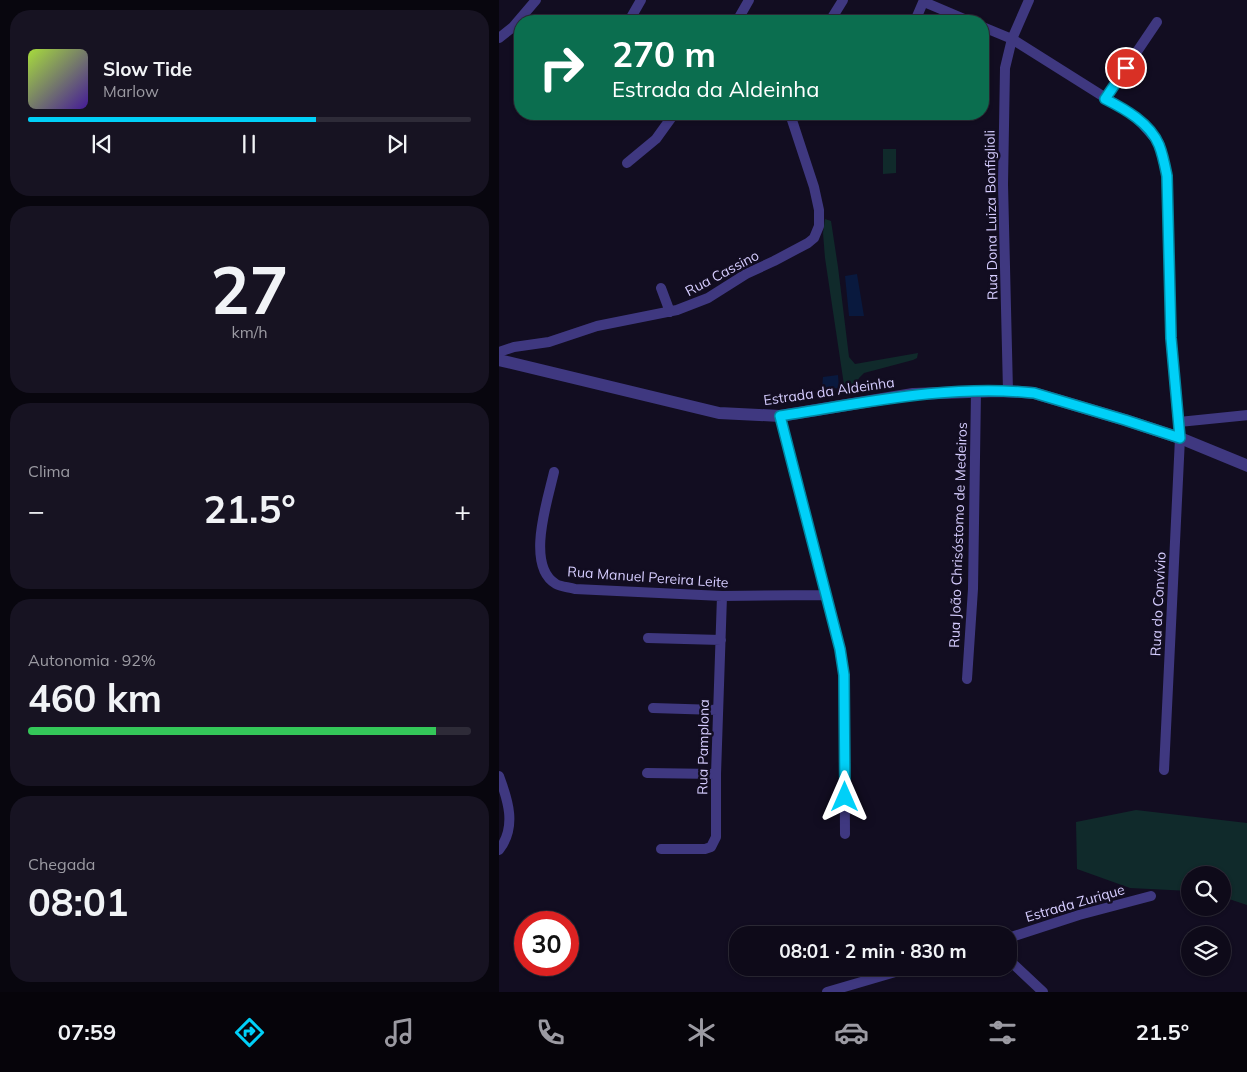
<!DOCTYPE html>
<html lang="pt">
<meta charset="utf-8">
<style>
:root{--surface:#0e0a19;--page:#171322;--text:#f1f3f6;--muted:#9b9aa2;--line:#2e2b38;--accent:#00d0f8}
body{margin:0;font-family:Mulish,sans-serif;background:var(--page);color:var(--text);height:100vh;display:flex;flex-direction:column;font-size:19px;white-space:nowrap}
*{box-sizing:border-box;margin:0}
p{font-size:16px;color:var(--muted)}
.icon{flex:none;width:28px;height:28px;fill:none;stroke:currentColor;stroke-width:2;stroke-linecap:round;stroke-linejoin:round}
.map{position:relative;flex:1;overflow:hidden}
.details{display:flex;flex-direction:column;gap:10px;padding:10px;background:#08060e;width:499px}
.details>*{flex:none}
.top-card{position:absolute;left:15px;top:15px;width:475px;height:105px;border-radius:20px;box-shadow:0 1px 4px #0004,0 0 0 1px var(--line);background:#0b6e4f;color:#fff;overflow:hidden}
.controls{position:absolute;left:682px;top:866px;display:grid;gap:10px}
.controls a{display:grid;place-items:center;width:50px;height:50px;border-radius:50%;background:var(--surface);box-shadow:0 1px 4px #0004,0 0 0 1px var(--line);font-size:25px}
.speed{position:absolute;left:15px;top:911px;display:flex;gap:10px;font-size:25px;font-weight:700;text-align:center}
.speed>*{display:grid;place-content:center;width:65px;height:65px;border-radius:50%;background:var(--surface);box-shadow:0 1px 4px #0004,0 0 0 1px var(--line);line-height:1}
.speed .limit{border:8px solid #d22;background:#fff;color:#111}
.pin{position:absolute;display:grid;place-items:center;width:42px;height:42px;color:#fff;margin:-21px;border:2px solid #fff;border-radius:50%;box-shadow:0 1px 5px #0007}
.me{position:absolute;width:55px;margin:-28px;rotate:0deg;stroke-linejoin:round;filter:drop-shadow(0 0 4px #0008)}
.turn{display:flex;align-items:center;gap:18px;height:105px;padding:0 15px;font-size:22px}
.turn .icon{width:65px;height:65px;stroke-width:2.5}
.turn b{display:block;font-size:35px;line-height:42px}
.big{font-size:38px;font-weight:700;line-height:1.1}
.details .tile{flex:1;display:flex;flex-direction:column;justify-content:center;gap:8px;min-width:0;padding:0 18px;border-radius:20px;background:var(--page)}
.details .dial{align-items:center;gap:0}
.dial b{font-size:65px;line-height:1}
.song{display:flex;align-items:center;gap:15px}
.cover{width:60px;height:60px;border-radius:8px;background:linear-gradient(135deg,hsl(80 70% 55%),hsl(260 70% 35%))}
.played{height:5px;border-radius:2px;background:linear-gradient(90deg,var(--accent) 65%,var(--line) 65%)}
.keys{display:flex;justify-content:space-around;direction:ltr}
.heat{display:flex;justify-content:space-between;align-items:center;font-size:28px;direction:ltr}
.charge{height:8px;border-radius:4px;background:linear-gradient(90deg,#34c759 92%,var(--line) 0)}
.trip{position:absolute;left:230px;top:926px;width:288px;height:50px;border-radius:20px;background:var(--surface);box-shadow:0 1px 4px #0004,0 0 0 1px var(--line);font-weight:700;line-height:50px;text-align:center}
.tabs{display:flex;height:80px;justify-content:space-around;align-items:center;background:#06040a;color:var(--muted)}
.tabs .icon{width:35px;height:35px}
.tabs .selected{color:var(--accent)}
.tabs b{font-size:22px;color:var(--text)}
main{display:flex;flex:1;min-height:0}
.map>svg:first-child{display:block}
.green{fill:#102a2b}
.water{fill:#09193e}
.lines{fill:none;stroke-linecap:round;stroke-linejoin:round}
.minor{stroke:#3f3880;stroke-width:10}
.tertiary{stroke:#3f3880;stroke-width:12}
.route-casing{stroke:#0087a1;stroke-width:12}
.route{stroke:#00d0f8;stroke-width:9}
.labels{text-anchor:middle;stroke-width:5;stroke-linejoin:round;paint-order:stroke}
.street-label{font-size:14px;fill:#d6cdff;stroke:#120d21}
</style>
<main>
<section class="details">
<div class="tile">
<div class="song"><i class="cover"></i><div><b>Slow Tide</b><p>Marlow</p></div></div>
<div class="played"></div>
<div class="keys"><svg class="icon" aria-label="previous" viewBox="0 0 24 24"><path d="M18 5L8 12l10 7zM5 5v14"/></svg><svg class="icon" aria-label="pause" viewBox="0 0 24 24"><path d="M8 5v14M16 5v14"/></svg><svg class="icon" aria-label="next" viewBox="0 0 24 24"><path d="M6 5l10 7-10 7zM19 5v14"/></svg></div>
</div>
<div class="tile dial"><b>27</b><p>km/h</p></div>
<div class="tile"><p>Clima</p>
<div class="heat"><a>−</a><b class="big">21.5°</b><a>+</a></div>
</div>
<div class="tile"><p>Autonomia · 92%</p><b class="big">460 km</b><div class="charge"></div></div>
<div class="tile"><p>Chegada</p><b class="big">08:01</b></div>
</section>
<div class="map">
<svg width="749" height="992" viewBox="0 0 749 992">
<rect width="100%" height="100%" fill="#120d21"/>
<path class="green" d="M384 149H397V173L384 174Z
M326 219 332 221 339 267 350 357 356 364 419 353 418 358 414 360 365 373 360 378 357 384 345 385 326 258 324 233Z
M637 810 748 823V905L724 897V875H691V891L631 888 578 869 577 822Z"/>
<path class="water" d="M358 274 365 316H350L346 276Z
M339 375 340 388 323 389 324 377Z"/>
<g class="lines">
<path class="minor" d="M425 2 470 21
M130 21 142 0
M238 21 250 0
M331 21 344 0
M416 21 425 0
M484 27 513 39 637 117 660 143 668 176 672 337 681 438 665 770
M0 38 14 27 37 0
M606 99 658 22
M128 163 157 139 175 114
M162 288 171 312
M0 352 15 347 50 342 98 326 178 310 209 298 247 274 275 261 309 243 315 238 320 226V210L315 187 291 114
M509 391 504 184 506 68 513 39 530 0
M281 416 341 649 345 675 346 834
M680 422 749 415
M55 472C49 499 26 566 57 584 62 587 70 587 76 589L223 596 327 595
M149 638 222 640
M468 679 474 589 477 392
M154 708 218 710
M148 773 217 774
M0 776C9 800 18 827 0 850
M162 849H206L212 847 217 837V774L223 596
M509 938 580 915 652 896
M509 959 544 992
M328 992 410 968"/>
<path class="tertiary" d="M0 360 220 413 281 416 414 394 498 391 523 392 535 393 626 420 681 438 749 466"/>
</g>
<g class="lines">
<g class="route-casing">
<path id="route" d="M346 797 345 675 341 649 281 416C365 403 450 384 535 393L626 420 681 438 672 338 668 176C666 166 664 155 660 145 651 123 626 109 606 99L627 68"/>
</g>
<use href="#route" class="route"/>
</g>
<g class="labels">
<g class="street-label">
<text transform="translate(492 215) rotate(-91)" y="5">Rua Dona Luiza Bonfiglioli</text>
<text transform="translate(223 273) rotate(-28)" y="5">Rua Cassino</text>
<text transform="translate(330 391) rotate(-8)" y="5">Estrada da Aldeinha</text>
<text transform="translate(459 535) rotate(-88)" y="5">Rua João Chrisóstomo de Medeiros</text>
<text transform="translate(149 577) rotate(4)" y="5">Rua Manuel Pereira Leite</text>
<text transform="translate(659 604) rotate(-87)" y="5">Rua do Convívio</text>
<text transform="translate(204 747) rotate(-89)" y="5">Rua Pamplona</text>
<text transform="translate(576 903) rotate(-16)" y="5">Estrada Zurique</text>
</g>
</g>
</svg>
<div class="controls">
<a><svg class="icon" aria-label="search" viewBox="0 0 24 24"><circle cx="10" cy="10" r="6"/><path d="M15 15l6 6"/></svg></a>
<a><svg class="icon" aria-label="layers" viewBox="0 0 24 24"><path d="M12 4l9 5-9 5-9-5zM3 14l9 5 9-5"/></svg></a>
</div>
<div class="speed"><div class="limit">30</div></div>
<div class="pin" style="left:627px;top:68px;background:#d93025"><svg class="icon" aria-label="arrive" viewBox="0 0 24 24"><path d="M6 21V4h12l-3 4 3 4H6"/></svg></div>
<svg class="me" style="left:346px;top:797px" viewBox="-20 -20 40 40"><path d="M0-17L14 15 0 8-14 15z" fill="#00d0f8" stroke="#fff" stroke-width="4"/></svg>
<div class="trip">08:01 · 2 min · 830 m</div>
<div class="top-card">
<div class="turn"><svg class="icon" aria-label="right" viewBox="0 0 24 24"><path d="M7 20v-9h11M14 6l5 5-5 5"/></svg><div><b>270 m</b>Estrada da Aldeinha</div></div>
</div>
</div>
</main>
<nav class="tabs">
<b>07:59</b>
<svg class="icon selected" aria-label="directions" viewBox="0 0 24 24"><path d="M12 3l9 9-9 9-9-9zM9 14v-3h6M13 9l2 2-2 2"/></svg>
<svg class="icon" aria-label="music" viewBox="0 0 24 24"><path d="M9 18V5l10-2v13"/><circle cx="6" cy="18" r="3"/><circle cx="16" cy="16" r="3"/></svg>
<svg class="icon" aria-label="phone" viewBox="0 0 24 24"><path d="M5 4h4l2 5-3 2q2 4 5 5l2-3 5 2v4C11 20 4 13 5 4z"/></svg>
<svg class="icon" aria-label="climate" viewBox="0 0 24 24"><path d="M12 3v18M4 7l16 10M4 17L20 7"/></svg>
<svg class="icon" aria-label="car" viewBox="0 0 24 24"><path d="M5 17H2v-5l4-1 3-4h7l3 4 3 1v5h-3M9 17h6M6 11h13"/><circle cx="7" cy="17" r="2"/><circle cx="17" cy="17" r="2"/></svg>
<svg class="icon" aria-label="filters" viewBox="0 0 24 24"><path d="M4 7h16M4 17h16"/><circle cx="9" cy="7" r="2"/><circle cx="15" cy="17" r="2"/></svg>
<b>21.5°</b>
</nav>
